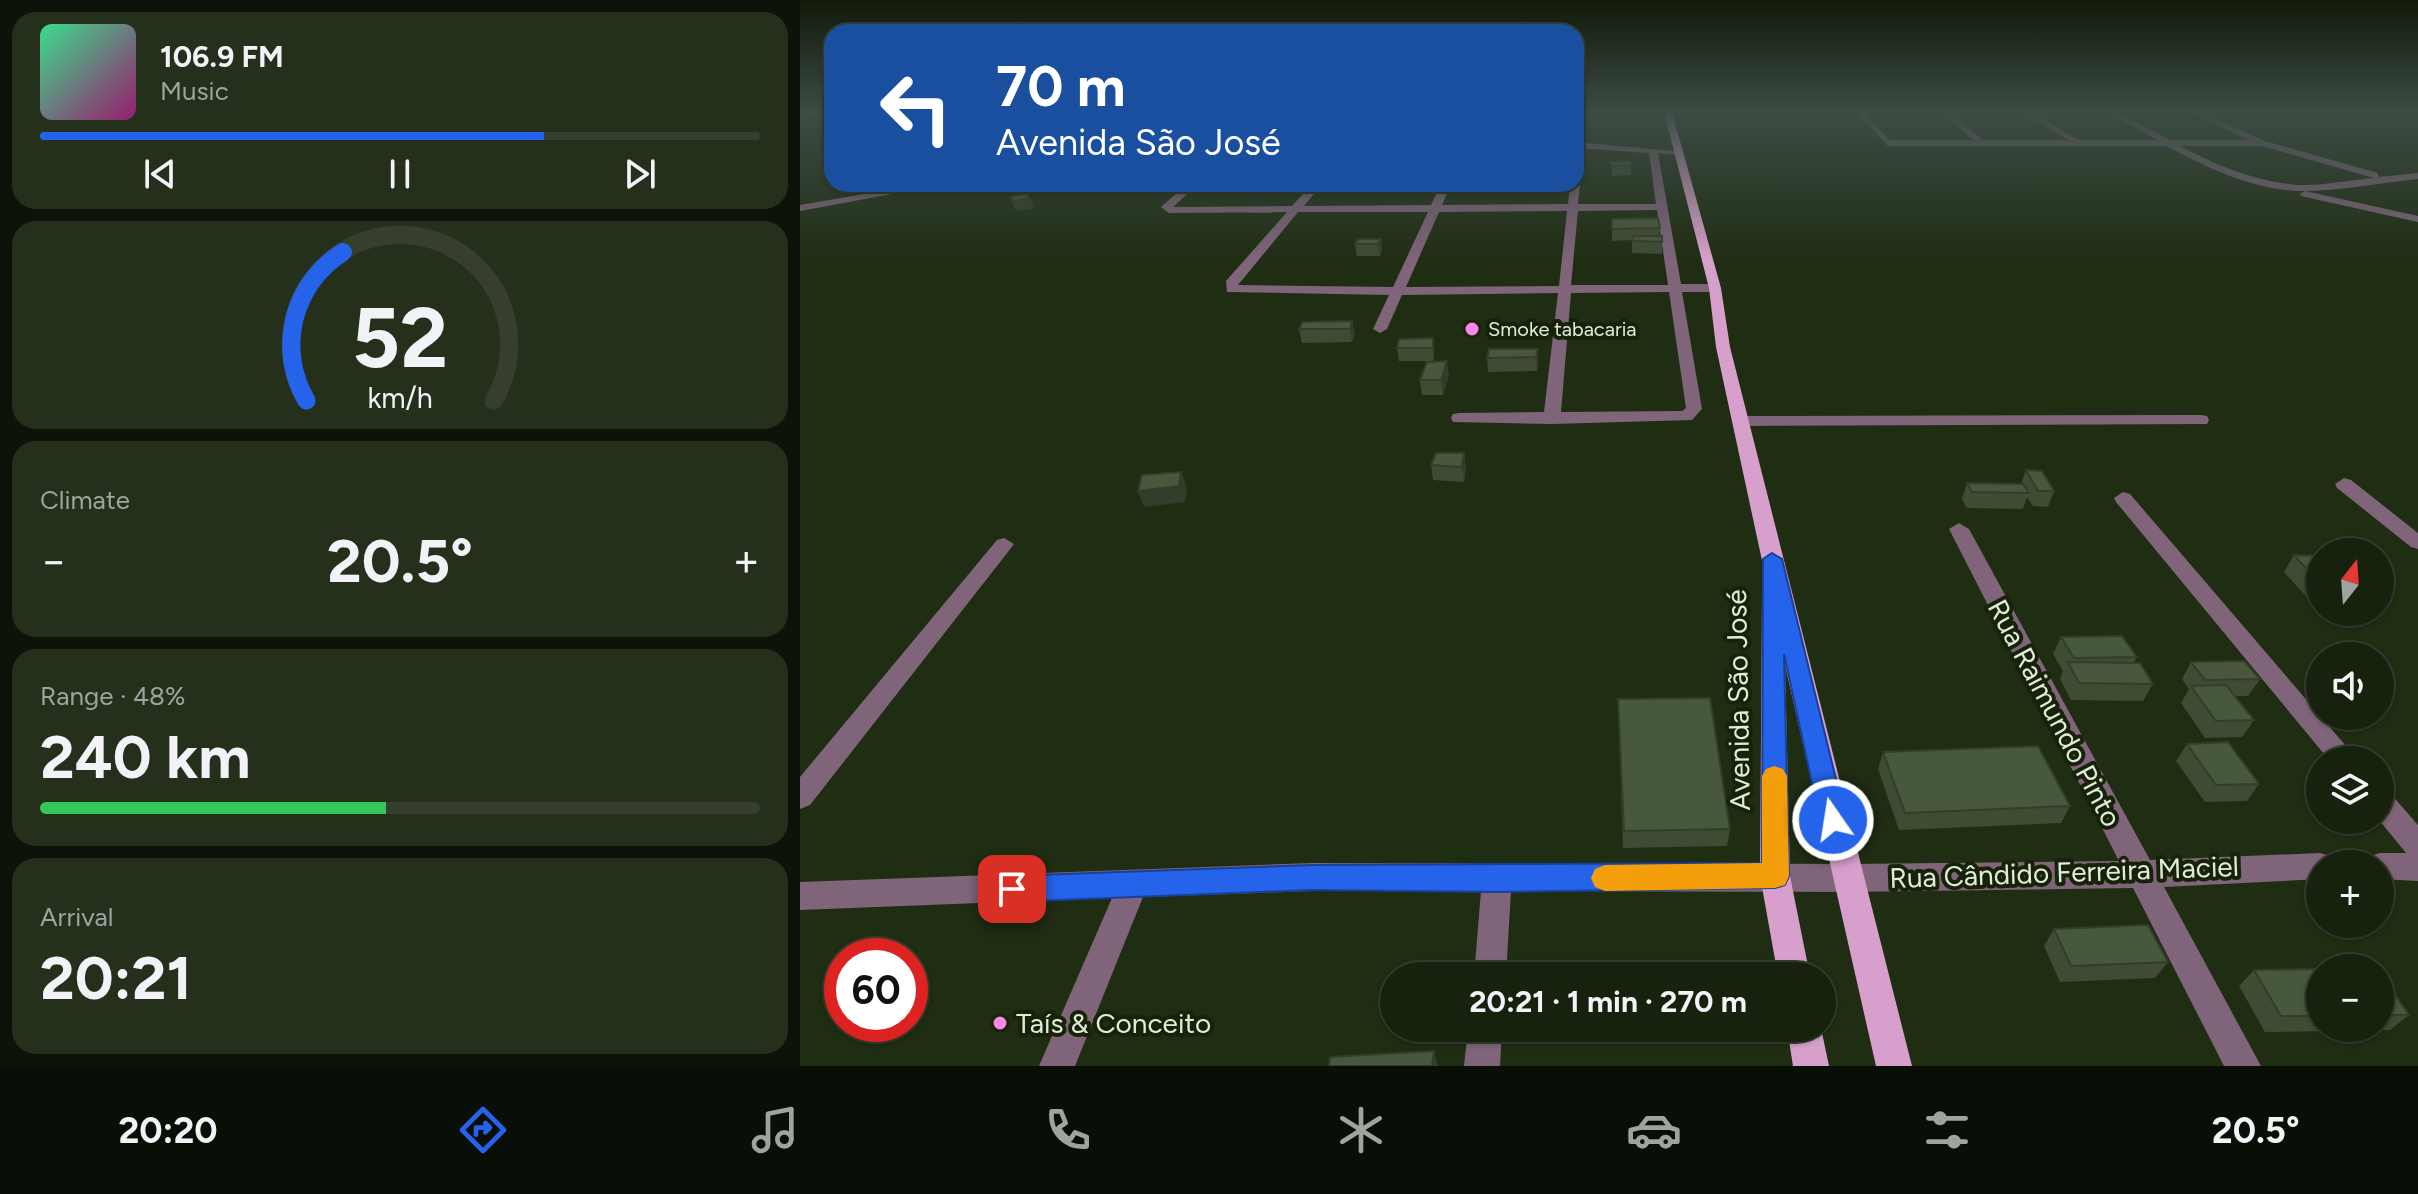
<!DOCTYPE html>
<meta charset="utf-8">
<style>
:root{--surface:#17220e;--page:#242f1c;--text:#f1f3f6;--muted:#9ea49e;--line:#363f2e;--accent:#2563eb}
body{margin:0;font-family:Figtree,sans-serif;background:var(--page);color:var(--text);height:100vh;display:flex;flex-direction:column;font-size:30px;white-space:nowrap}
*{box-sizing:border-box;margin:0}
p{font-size:26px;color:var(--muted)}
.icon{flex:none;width:44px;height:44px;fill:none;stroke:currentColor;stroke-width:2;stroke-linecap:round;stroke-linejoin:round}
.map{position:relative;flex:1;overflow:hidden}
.panel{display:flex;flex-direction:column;gap:12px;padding:12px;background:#0d1308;width:800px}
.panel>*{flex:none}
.banner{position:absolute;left:24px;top:24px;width:760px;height:168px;border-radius:24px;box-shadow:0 2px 6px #0004,0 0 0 2px var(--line);background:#1a4fa0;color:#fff;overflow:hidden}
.needle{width:52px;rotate:17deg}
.controls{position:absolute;left:1506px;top:538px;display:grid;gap:16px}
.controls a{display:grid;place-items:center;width:88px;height:88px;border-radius:50%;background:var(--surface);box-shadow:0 2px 6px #0004,0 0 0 2px var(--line);font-size:40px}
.speed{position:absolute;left:24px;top:938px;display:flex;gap:16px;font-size:40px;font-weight:700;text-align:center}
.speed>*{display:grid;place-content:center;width:104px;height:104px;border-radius:50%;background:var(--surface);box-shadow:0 2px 6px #0004,0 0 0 2px var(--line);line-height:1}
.speed .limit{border:12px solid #d22;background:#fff;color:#111}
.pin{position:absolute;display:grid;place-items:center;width:68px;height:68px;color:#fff;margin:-34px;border-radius:16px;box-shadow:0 4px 12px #0006}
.me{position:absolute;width:88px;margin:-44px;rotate:347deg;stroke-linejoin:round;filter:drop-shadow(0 0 6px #0008)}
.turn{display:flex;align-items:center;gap:28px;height:168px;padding:0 40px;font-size:36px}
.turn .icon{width:104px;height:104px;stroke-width:2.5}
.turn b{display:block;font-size:56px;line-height:68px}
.big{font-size:60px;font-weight:700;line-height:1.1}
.panel .card{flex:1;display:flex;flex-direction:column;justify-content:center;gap:12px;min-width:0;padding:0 28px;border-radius:24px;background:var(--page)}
.panel .dial{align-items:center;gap:0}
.dial svg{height:208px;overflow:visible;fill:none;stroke:var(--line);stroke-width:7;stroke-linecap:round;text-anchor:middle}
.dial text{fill:var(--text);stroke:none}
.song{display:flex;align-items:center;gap:24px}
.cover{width:96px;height:96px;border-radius:12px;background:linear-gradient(135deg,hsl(150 70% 55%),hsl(320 70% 35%))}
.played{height:8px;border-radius:4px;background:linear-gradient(90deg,var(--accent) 70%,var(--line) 70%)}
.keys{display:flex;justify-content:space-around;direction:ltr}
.heat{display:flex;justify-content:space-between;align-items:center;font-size:44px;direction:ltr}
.charge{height:12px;border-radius:6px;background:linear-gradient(90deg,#34c759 48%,var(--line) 0)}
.trip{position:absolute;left:580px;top:962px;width:456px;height:80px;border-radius:40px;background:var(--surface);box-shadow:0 2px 6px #0004,0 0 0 2px var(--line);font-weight:700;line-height:80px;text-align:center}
.tab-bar{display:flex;height:128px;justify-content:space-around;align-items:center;background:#090e06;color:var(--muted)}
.tab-bar .icon{width:56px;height:56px}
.tab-bar .current{color:var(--accent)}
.tab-bar b{font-size:36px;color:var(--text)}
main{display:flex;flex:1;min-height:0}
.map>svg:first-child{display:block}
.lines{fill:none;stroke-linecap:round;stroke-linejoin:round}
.minor{fill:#7f647a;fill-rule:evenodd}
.primary{fill:#d7a0cc;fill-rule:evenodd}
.wall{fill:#3e4c34}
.shaded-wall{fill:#323e2a}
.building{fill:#48583c;stroke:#323e2a;stroke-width:2}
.route{fill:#2563eb;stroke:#184099;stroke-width:2}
.slow{fill:#f59e0b}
.poi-dot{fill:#f987e8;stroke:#162309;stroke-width:3}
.labels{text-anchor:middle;stroke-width:8;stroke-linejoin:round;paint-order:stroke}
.far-poi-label{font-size:20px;fill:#e1ebdb;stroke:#162309;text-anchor:start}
.near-street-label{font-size:28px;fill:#e1ebdb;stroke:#162309}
.near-poi-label{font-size:28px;fill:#e1ebdb;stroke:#162309;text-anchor:start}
</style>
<main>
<section class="panel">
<div class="card">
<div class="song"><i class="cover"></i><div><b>106.9 FM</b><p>Music</p></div></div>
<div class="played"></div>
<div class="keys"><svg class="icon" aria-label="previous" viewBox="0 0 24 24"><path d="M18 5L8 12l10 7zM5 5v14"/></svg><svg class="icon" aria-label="pause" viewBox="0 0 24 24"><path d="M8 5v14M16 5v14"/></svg><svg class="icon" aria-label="next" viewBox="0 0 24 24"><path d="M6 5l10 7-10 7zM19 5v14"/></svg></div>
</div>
<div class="card dial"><svg viewBox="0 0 100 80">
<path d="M14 69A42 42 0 1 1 86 69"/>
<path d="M14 69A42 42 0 0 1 28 12" stroke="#2563eb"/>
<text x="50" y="56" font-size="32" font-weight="700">52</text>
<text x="50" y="72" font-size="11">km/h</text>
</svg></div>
<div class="card"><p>Climate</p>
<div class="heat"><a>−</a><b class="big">20.5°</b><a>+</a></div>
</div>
<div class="card"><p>Range · 48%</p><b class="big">240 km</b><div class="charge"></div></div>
<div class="card"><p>Arrival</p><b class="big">20:21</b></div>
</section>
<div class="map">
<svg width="1618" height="1066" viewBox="0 0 1618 1066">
<rect width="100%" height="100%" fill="#1f2d13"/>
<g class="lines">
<path class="minor" d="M17 112 16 114 0 118V113Z
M973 112H982L983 113 979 115Z
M1055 112H1063L1090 140H1173L1140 112H1149L1183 140H1268L1223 112H1232L1279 140H1357L1307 112H1317L1370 140H1449L1390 112H1400L1465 141 1578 173V177L1618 173V179C1580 183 1539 191 1501 191 1454 190 1407 168 1367 146H1088ZM1380 146H1462L1574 178C1549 180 1522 186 1498 185 1456 182 1416 165 1380 146Z
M776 142 884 152 879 155 858 153 881 284H915L921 288 915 292H882L902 409 892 420 752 424 653 422 651 418 653 414 659 413 744 412 758 293 602 295 587 329 580 333 573 329 589 295 427 292 426 281 487 212 369 213 361 207 387 184H398L373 207 492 206 512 184H522L504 206 631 205 641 184H651L642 205 768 204 770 184H776V181L780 184 778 204H856L849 153 776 148ZM857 210 868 285H771L778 211ZM767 211 759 286 606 287 639 212ZM498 212H628L593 287 438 285ZM869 292 886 408 882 411 761 412 771 293Z
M123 184H146L0 211V205Z
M1505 191 1618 216V222L1501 196 1500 194Z
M1401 415 1407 416 1409 420 1407 424 941 426 933 421 941 416Z
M1544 478 1551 480 1618 533V549L1611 547 1537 488 1535 484Z
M1323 492 1330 494 1558 760H1529L1316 502 1314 498Z
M1159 523 1169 529 1350 860 1520 853 1530 856 1534 864H1520V879L1364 887 1461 1066H1424L1333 888 1047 892 711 891 706 976H674L681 891H512L343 897 275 1066H239L312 898 0 910V882L512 863 1047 864 1319 861 1149 529Z
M204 538 214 544 211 548 10 805 0 809V777L197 540Z
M1580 789 1590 793 1618 825V881L1580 879V864H1566L1570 856 1580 853H1606L1579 820Z
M668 1028H702L700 1066H664Z"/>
<path class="primary" d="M864 112H872L921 288 930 347 1112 1066H1076L985 665 990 876 1010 976H978L960 876 962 599 969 593 916 347 909 288Z
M987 1028H1021L1029 1066H993Z"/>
</g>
<path class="wall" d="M831 161V175L812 176 811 162Z
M812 219 860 228 859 236 862 242V254L832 253V240L812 241Z
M581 239 582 251 580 256H557L555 244Z
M552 321 555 334 552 342 502 343 499 329Z
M633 338 634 361 649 375 643 395H622L620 380 630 361H599L597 348Z
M738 349V363L737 371 688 372 687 358Z
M664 453 666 469 664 482 633 480 631 465Z
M1226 470 1254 491 1248 507 1233 506 1227 497 1223 509 1167 508 1162 499 1167 483 1221 484Z
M1494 555 1520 556V612H1567L1564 615 1522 614 1484 572Z
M1261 637 1337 657 1334 662 1353 684 1343 701 1271 700 1260 679 1263 671 1253 654Z
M1391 662 1460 679 1448 696H1435L1454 720 1442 737 1405 738 1381 703 1389 689 1382 679Z
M818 699 930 829 927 846 823 848Z
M1387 744 1459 784 1447 801 1405 802 1376 761Z
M1083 752 1270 806 1261 823 1099 830 1078 769Z
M1254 929 1368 962 1355 978 1260 982 1244 946Z
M1520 969V1028H1580V973L1609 1015 1590 1030 1465 1032 1439 986 1454 970Z"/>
<path class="shaded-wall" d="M228 194 233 205V209L216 211 212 201Z
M581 239 582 251 580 256 578 244Z
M552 321 555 334 552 342 550 329Z
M738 349V363L737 371 736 357Z
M647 361 649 375 643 395 641 380Z
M664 453 666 469 664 482 662 467Z
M381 472 387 487 385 502 344 507 338 491Z
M634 1051 638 1066H632Z"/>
<path class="building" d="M831 161V165L812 166 811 162Z
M228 194V198L212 201V196Z
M858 218 860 228 812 229V219Z
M833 236H862V242L832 241Z
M558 239H581L578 244H555Z
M552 321 550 329H499L503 322Z
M633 338V348H597L599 339Z
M689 349H738L736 357 687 358Z
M647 361 641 380H620L627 362Z
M636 453H664L662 467 631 465Z
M1226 470 1242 471 1254 491H1238Z
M381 472 379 486 338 491 342 475Z
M1167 483 1223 484 1229 493 1172 492Z
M1494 555 1520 556V583Z
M1322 636 1337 657 1274 658 1261 637Z
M1444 661 1460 679 1405 680 1391 662Z
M1268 662 1340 663 1353 684 1279 683Z
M1426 685 1454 720 1416 721 1391 686Z
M910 698 930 829 824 831 818 699Z
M1428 742 1459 784 1416 785 1387 744Z
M1238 746 1270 806 1105 813 1083 752Z
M1348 925 1368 962 1271 966 1254 929Z
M1520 969V1016H1481L1454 970Z
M1580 973 1609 1015H1580Z
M634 1051 632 1066H529L530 1057Z"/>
<linearGradient id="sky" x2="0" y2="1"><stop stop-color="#11190a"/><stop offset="0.43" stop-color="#3c4c44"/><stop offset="1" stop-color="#3c4c44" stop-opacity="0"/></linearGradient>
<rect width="1618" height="261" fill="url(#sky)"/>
<path class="route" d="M972 553 982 559 1046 820 1042 828 1033 831 1024 828 1020 820 984 654 989 876 985 885 975 888 697 892 512 890 212 902 202 898 198 889 202 880 212 876 512 865 962 863 963 559Z"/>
<path class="slow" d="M974 766 983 769 987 776 989 876 985 885 975 888 805 891 795 887 791 878 795 869 805 865 962 863V776L966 769Z"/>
<g class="poi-dot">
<circle cx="672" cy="329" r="8"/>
<circle cx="200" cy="1023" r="8"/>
</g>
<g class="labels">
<g class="far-poi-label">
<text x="688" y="336">Smoke tabacaria</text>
</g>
<g class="near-street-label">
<text transform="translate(938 700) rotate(-91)" y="10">Avenida São José</text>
<text transform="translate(1255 713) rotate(62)" y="10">Rua Raimundo Pinto</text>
<text transform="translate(1264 872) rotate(-2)" y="10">Rua Cândido Ferreira Maciel</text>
</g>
<g class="near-poi-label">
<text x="216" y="1033">Taís &amp; Conceito</text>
</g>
</g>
</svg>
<div class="controls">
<a><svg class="needle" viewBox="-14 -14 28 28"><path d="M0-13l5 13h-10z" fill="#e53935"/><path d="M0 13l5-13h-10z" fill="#9ea49e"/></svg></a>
<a><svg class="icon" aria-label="sound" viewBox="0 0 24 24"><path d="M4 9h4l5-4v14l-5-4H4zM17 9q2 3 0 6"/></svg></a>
<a><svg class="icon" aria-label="layers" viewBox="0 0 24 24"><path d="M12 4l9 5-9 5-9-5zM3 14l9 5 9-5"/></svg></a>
<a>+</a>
<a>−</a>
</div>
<div class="speed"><div class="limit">60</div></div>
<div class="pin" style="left:212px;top:889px;background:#d93025"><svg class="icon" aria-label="arrive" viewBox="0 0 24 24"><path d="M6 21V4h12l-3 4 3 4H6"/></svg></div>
<svg class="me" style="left:1033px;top:820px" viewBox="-20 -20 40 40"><circle r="17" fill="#2563eb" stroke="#fff" stroke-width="3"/><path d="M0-11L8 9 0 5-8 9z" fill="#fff"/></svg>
<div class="trip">20:21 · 1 min · 270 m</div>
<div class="banner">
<div class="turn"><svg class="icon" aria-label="left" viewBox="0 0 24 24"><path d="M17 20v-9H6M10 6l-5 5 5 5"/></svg><div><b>70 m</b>Avenida São José</div></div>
</div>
</div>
</main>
<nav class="tab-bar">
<b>20:20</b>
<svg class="icon current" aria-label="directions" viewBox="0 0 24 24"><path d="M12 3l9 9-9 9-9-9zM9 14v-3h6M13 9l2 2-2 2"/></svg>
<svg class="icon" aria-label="music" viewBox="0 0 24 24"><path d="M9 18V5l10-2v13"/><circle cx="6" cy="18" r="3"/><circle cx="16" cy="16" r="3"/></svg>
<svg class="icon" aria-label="phone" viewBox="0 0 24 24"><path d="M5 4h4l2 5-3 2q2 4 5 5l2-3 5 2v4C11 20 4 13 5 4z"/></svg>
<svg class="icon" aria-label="climate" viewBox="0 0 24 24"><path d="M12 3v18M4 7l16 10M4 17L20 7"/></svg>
<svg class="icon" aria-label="car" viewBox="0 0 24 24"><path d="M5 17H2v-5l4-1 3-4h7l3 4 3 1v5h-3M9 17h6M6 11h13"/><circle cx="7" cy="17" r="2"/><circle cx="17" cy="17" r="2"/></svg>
<svg class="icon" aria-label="filters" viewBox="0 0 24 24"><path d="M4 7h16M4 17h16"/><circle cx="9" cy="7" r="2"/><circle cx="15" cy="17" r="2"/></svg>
<b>20.5°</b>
</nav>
